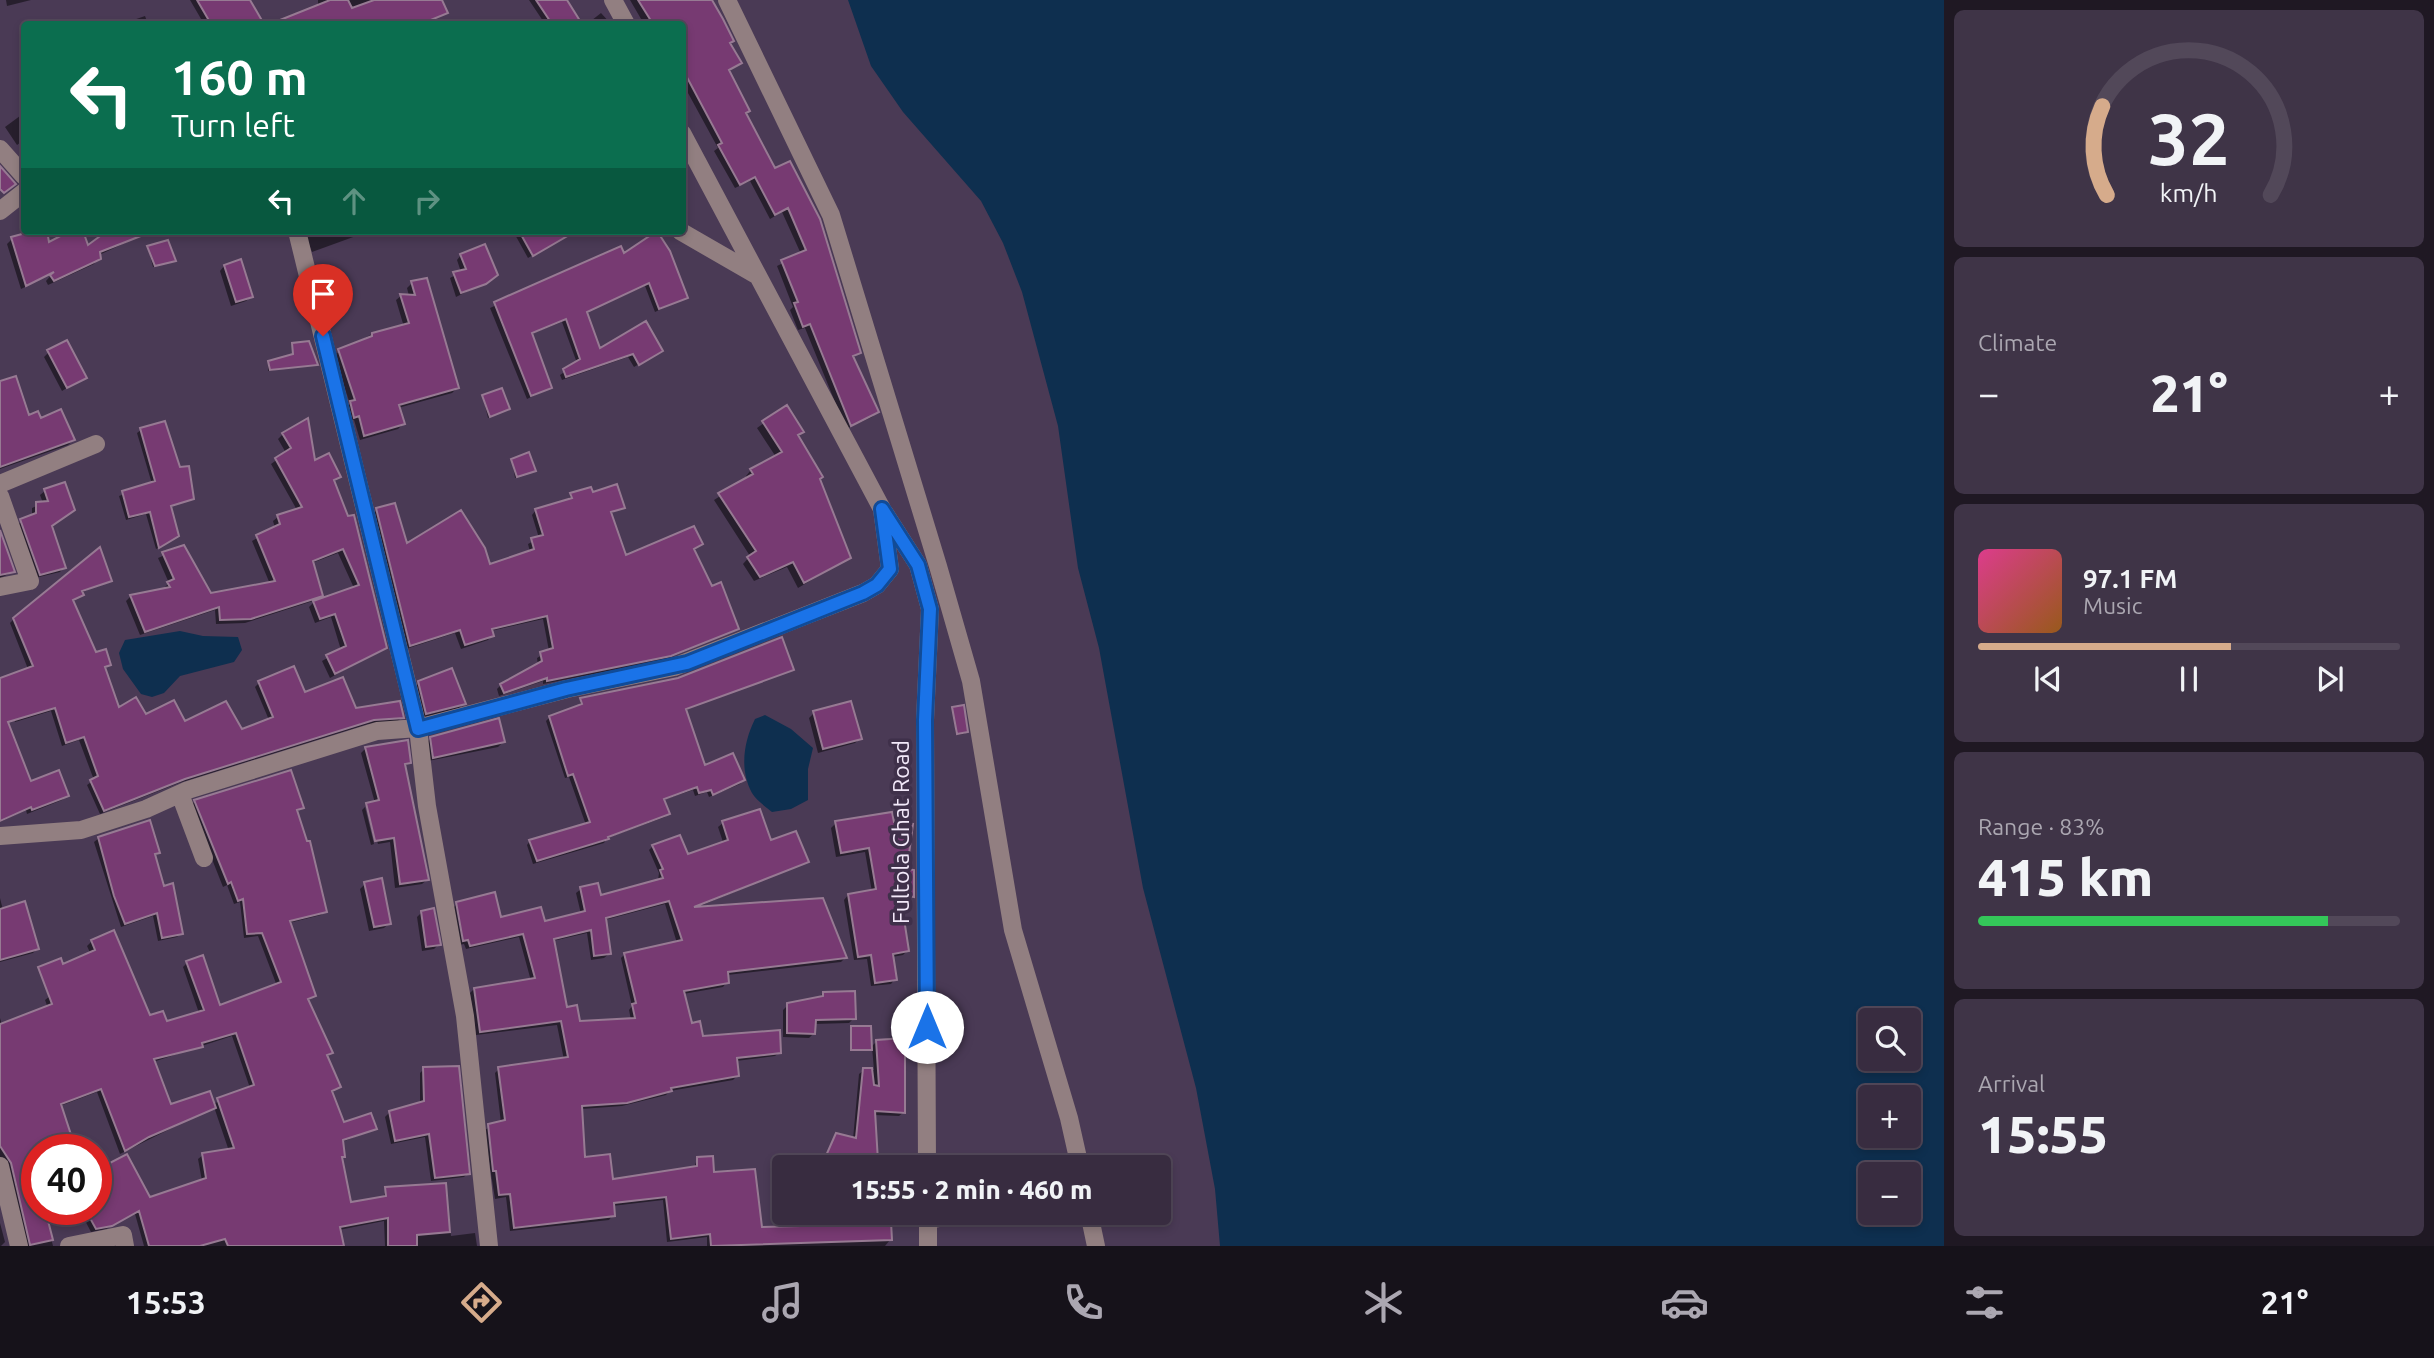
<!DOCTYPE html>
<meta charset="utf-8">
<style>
:root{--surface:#382c40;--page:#3f3447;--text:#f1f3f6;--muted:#aba7b1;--line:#524859;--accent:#d6ab8b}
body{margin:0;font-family:Ubuntu,sans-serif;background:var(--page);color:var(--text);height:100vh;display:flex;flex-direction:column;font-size:26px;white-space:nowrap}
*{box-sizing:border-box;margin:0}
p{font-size:23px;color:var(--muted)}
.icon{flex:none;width:38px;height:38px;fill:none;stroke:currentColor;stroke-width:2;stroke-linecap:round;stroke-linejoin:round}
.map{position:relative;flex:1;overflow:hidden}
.panel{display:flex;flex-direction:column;gap:10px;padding:10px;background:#1f1823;width:490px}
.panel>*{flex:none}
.guide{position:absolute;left:21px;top:21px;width:665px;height:214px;border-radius:7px;box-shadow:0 4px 10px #0003,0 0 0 2px var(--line);background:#0b6e4f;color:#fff;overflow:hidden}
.buttons{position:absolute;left:1858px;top:1008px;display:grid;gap:14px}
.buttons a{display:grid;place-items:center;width:63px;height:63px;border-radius:7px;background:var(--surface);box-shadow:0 4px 10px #0003,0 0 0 2px var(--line);font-size:35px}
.speed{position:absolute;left:21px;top:1134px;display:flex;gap:14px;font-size:35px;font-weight:700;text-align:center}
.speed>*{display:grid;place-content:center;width:91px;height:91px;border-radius:50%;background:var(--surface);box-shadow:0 4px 10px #0003,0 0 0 2px var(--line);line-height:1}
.speed .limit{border:10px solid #d22;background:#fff;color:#111}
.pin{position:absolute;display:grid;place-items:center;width:60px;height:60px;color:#fff;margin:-72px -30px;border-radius:50% 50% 50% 0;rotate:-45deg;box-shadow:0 0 7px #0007}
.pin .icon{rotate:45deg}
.me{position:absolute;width:77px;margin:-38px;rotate:0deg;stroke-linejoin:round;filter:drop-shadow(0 0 5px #0008)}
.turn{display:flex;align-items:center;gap:24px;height:147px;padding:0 35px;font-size:32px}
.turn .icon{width:91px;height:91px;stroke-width:2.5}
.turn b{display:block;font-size:49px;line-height:60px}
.lanes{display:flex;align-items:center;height:66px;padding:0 35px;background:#0003;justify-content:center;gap:35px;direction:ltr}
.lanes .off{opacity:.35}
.big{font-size:52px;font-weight:800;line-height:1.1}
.panel .card{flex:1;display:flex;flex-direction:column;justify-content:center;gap:10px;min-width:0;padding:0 24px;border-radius:10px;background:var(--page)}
.panel .dial{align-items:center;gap:0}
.dial svg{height:182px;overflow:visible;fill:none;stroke:var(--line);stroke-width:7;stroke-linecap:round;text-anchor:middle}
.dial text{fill:var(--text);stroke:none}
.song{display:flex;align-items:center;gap:21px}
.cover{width:84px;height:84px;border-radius:10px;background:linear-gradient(135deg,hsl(330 70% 55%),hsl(30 70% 35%))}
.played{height:7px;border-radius:4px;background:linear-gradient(90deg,var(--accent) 60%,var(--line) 60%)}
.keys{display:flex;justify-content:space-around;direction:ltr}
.heat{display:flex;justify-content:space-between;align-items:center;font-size:38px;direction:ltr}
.charge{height:10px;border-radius:5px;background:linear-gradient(90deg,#34c759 83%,var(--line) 0)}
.trip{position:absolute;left:772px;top:1155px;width:399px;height:70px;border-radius:7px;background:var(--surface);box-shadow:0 4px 10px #0003,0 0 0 2px var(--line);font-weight:800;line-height:70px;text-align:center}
.tabs{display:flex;height:112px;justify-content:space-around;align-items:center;background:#16121a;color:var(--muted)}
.tabs .icon{width:49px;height:49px}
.tabs .current{color:var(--accent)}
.tabs b{font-size:32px;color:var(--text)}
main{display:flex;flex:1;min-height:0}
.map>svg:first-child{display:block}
.water{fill:#0e2f4f;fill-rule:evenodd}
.shadow{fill:#0007;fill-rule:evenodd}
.building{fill:#773a72;stroke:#977a93;stroke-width:2;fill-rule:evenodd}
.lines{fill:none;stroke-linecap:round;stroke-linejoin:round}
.minor{stroke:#927f81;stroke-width:18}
.route-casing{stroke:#114b97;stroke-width:18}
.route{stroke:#1a73e8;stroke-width:12}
.labels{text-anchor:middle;stroke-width:7;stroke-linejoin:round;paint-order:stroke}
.street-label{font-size:23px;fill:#f3e9fa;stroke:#3f304a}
</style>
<main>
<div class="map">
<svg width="1944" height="1246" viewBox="0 0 1944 1246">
<rect width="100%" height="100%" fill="#4a3a55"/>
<path class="water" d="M848 0H1944V1246H1220L1215 1189 1196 1088 1143 888 1099 648 1078 568 1058 426 1022 292 1003 243 981 201 903 112 871 66ZM1871 1020H1909V1059H1871ZM1871 1097H1909V1136H1871ZM1871 1174H1909V1213H1871Z
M180 631 203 636 238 637 242 650 234 662 180 676 164 693 152 697 141 694 123 669 119 653 125 640Z
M765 715 791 729 813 748 808 769V800L791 809 772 812C766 807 756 800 752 793 739 769 744 741 755 719Z"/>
<path class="shadow" d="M6 0H31L7 6Z
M190 0H248L262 24H204Z
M318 0H441L446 12 425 24H271L318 6Z
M529 0H565L580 24H545Z
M630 0H710L739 63 728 72 744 114 859 353 852 358 877 412 872 417 846 429 805 328 798 330 790 310 793 307 777 266 801 254 782 212 770 219 750 181 735 188 714 151 718 148 682 82V24H644Z
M601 13 611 24H587Z
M145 16 148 24H122Z
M24 113V140L17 145 5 127Z
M39 231H45L48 245 74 231H81L88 248 110 231H151L99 255 94 264 48 285 46 281 53 273 21 289 7 244 12 239Z
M360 231 356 236 312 252 304 232Z
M513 231H573L528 258Z
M148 247 174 260 153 267Z
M620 248 623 256 686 297 655 312 645 286 585 313 599 350 661 351 634 367 628 357 562 380 560 375 577 363 562 322 531 334 550 388 527 399 490 308Z
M461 255 490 280 456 297 450 278 461 272 457 260Z
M224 266 251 296 246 301 231 306 220 271Z
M412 283 457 388 452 393 398 408 403 424 398 429 360 440 354 420 349 421 346 407 350 404 334 355 372 334 404 327 396 300 401 296H409L407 288Z
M293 345 312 350 316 364 268 371 269 362 292 356Z
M49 352 84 377 62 391 44 357Z
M0 383 28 417 73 440 68 445 0 469Z
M483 397 508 409 488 418Z
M786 407 802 431 797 436 849 558 798 588 787 567 754 581 743 564 750 556 714 500 747 479 746 476 751 470 776 457 757 428Z
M141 430 178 469 192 498 169 507 173 539 156 549 146 514 126 520 119 496 152 484 137 433Z
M283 434 314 462 339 476 334 481 385 647 330 678 322 661 341 650 331 617 315 623 309 607 314 602 354 588 338 553 312 563 321 595 316 600 245 623 216 624 215 610 140 635 126 601 131 596 164 588 169 583 158 558 183 547 210 595 270 584 252 541 275 528 273 521 278 517 297 510 271 464 286 453 278 439Z
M512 460 534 470 515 478Z
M64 484 50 527 64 567 60 572 35 578 16 525 32 517V508L43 503 40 495 45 491Z
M592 494 623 507 610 514 625 558 701 544 692 550 737 629 665 660 543 684V681L499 696 497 689 501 685 538 665 537 658 549 651 543 619 491 631 492 635 488 640 461 649 455 633 406 649 373 514 377 510 406 545 489 566 530 552 528 544 539 538 532 515 536 510 567 501 571 495Z
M0 535 13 572 0 578Z
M110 580 81 593 71 602 95 654 109 664 104 669 118 710 242 732 269 720 255 687 259 683 355 710 402 717 398 721 368 724 179 783 100 814 87 785 94 780 79 740 62 746 51 711 15 722 2 681 28 669 10 623 14 619 43 596Z
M792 669 685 710 704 767 743 780 740 784 709 797 707 792 695 796 693 790 663 800 668 813 665 817 607 838 604 843 533 864 527 845 530 841 586 825 569 777 565 778 546 721 550 717 579 707 581 699Z
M419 683 464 703 459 708 422 718 414 688Z
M953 709 966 732 964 734 956 735Z
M814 713 860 738 855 743 818 753 809 718Z
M0 721 30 784 67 795 62 800 27 814 26 810 0 822Z
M431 738 503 742 498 747 428 761 426 743Z
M366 748 409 762 404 767 427 880 422 884 395 888 390 842 378 844 366 806 375 803 361 753Z
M195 801 302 808 296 812 325 911 321 915 289 923 314 995 307 1001 330 1052 326 1057 339 1087 331 1093 343 1124 375 1129 342 1142 341 1158 349 1204 383 1199 386 1189 445 1185 451 1236 475 1233 477 1246H385L384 1221 339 1230 342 1246H144L135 1214 106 1229 91 1232 79 1209H96L104 1182 99 1173 103 1169 127 1156 149 1199 202 1181 198 1159 203 1155 229 1151 214 1107 120 1154 97 1092 60 1106 37 1150V1209H44L53 1246H24L0 1160V1018L2 1025 48 1008 45 1000 50 996 165 1023 199 1013 183 967 187 963 219 1008 277 986 258 936 244 938 240 902 234 904 227 885 223 887 191 806ZM232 1036 250 1088 213 1104 170 1106 153 1062Z
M365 807 374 844 371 845 362 810Z
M723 823 807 862 695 908 845 958 841 962 727 975V982L723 987 683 994 690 1025 701 1038 780 1052 775 1056 736 1061 737 1076 733 1080 670 1091 666 1095 622 1106 581 1109 584 1159 612 1181 694 1168 697 1159 760 1229 796 1228V1213H889L890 1240 885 1246H707V1237L667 1242 663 1200 612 1206 613 1215 609 1220 510 1231 506 1197 495 1199 484 1130 501 1123 495 1073 499 1069 564 1060 557 1025 476 1035 470 993 474 989 531 981 519 937 466 949 464 944 459 945 453 908 457 904 500 919 543 923 581 914 576 893 581 889 600 898 658 881 659 873 649 850 653 846 687 856 723 842 718 827ZM665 904 677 943 625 954 621 958 632 1006 629 1010 631 1020 579 1023 565 1009 553 941 587 933 591 960 604 958 609 954 605 920Z
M836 823 905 870 913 896 908 900H903L904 905 901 909 907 951 903 955 892 957 895 979 891 984 871 986 867 959 854 960 844 900 848 895 872 892 865 852 836 857 831 828Z
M99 838 158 852 154 856 181 933 177 937 158 941 153 916 121 927 94 842Z
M365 884 389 923 384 928 369 931 360 889Z
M0 898 3 910 37 949 33 953 0 962Z
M422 912 439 944 434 949 422 951 417 917Z
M92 941 116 954 93 959 87 946Z
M823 993 854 1018 849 1023 814 1024V1033L809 1038 783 1037V1010L788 1005 818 999Z
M851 1028 870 1048 876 1042 904 1112 899 1116 874 1115 877 1167H820L837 1135 853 1139 859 1074 864 1070H874L872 1047 868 1051H850Z
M424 1069 468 1173 464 1177 431 1181 425 1137 391 1144 385 1117 389 1113 420 1104V1073Z
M0 1223 5 1242 1 1246H0Z"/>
<path class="building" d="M197 0H250L264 24H211Z
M330 0H348L352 8 374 0H442L448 13 421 24H270Z
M536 0H567L582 24H552Z
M638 0H712L723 19 734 41 730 43 742 63 729 70 750 111 746 113 775 168 790 161 820 219 861 353 853 356 879 412 851 426 810 324 803 327 794 303 798 302 781 260 806 250 788 208 775 215 755 177 740 185 718 145 722 143 682 68V24H653Z
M0 166 16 184 4 193 0 189Z
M33 231H47L49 242 70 231H83L88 245 107 231 151 232 100 252 101 259 54 281 50 275 54 272 26 286 11 237Z
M519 231H576L533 256Z
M657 231 670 251 688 298 659 309 649 283 587 312 600 348 646 321 663 351 639 365 633 354 566 377 563 369 580 359 566 319 532 333 552 388 531 396 494 302 621 246 624 253Z
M168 240 176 261 155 266 147 246Z
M485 244 498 275 486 284 461 293 453 272 466 269 460 254Z
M241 259 253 297 236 302 224 265Z
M427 278 459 388 399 405 405 424 364 436 359 416 354 418 350 401 355 400 338 349 372 336V333L409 323 400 294 415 295 411 281Z
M67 340 87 378 67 388 47 350Z
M309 341 318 365 270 370 268 361 293 354 292 343Z
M16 376 29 415 38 411 41 418 61 409 75 440 0 467V381Z
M502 388 510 409 490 417 482 395Z
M787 405 804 432 798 435 823 477 820 479 851 558 804 583 793 562 760 577 747 557 756 551 718 493 753 474 750 469 782 452 762 421Z
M308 418 315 460 329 453 341 477 334 480 348 516 354 515 387 648 335 674 326 655 346 646 335 614 320 619 313 601 359 585 343 549 313 561 323 596 251 619 220 620 219 607 145 632 130 595 170 587 167 582 174 579 162 552 184 545 211 593 275 581 256 535 280 524 277 515 302 507 275 458 291 448 282 433Z
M165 421 180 467 189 466 194 499 171 506 179 536 159 548 150 512 129 517 122 491 155 481 140 428Z
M529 452 536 471 517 477 511 459Z
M65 482 75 510 52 526 66 568 40 575 20 519 36 513V502L48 501 44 489Z
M617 484 625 508 611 512 626 555 694 526 703 544 694 549 712 586 721 582 739 629 671 656 547 681V678L504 693 500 684 542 661 540 652 553 648 547 616 492 629 494 636 465 645 460 630 410 646 376 508 395 503 407 543 461 510 485 548 490 564 534 549 531 538 543 535 535 509 572 498 570 493 591 487 593 492Z
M0 530 15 572 0 575Z
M100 547 112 581 82 591 84 595 73 600 96 652 106 649 111 665 105 667 119 707 136 697 146 714 174 700 185 721 226 701 242 729 273 717 258 681 294 666 305 692 343 677 356 708 400 701 404 718 374 720 185 779 104 811 90 780 98 776 84 737 66 743 55 708 8 722 31 781 59 770 69 796 32 810 31 807 0 821V678L33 666 13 618Z
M782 637 794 670 686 709 705 765 733 753 745 780 713 795 711 790 699 793 697 787 664 799 670 814 608 837 609 839 537 861 529 840 590 822 573 774 568 776 549 716 582 704 580 698 678 678Z
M452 668 466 704 426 714 418 681Z
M851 701 862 739 823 749 813 711Z
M964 705 968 732 957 734 952 707Z
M499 718 505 742 433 758 430 737Z
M408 740 411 763 405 764 429 880 400 884 394 838 375 841 366 803 379 800 365 747Z
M291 770 304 808 297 810 307 841H310L327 912 290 921 316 996 308 999 333 1053 327 1055 341 1087 332 1091 344 1122 371 1113 377 1129 343 1140 345 1157H342L351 1202 386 1196 385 1187 446 1183 450 1232 417 1235V1246H388V1218L340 1227 344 1246H228L225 1239 200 1246H149L139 1211 112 1226 96 1229 85 1209H96V1184L108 1178 102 1167 127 1154 150 1197 206 1178 202 1153 234 1148 217 1098 254 1085 236 1033 202 1043 203 1047 154 1059 171 1104 210 1091 216 1108 149 1137 125 1151 101 1089 61 1104 76 1150H37V1209H45L53 1240 30 1245 11 1163 0 1146V1024L52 1004 38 967 61 958 63 964 95 950 91 940 114 930 150 1015 163 1011 167 1021 204 1010 186 961 203 955 220 1005 281 982 262 933 247 934 243 899 238 901 231 882 228 884 194 800Z
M760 809 771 840 796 831 809 862 694 907 823 898 847 958 728 972 729 983 684 991 692 1023 700 1021 703 1036 780 1030 781 1053 737 1058 739 1076 671 1088 672 1091 627 1103 582 1106 585 1157 610 1154 613 1179 697 1166V1157L713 1156 714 1172 755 1169 762 1227 800 1226V1213H821V1222H891L892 1240 711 1246 710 1234 671 1239 666 1197 614 1203 615 1216 514 1228 510 1194 499 1195 496 1171H493L488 1124 505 1120 498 1067 568 1057 561 1021 480 1032 474 988 535 978 523 934 470 946 468 940 463 941 456 902 495 892 501 917 541 907 545 921 585 911 580 887 598 883 601 895 663 878 660 870 663 869 652 845 680 835 688 854 728 840 722 821ZM669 901 682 940 624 953 636 1003 632 1004 635 1018 580 1021 577 1005 567 1007 554 939 591 930 594 956 611 954 606 918Z
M892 812 894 822 913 824 907 869 914 870V897L904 895 906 906H902L909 951 893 954 897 980 875 983 871 955 858 957 848 894 876 889 869 848 841 853 835 821Z
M150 820 160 853 155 854 164 886 173 883 183 934 162 938 157 913 125 924 114 896 98 837Z
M382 878 391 924 374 927 364 882Z
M25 901 39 949 0 960V909Z
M434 908 441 945 426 947 421 911Z
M855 991 856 1019 816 1020 815 1034 787 1033V1003L823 996V992Z
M851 1026H871L872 1050H851Z
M905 1038V1113L875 1111 878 1161 858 1163 859 1167H821L836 1133 856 1138 863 1068H872L874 1085 879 1086 876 1040Z
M459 1066 470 1174 435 1178 429 1134 395 1141 389 1111 424 1101 423 1067Z"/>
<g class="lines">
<path class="minor" d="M613 0 626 24
M727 0 831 215 938 566 971 681 1013 930 1069 1118 1080 1167
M0 149 24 176
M0 211 24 192
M297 231 418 728 427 806 465 1016 489 1246
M680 231 758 276
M0 484 96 444
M0 496 30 581 0 587
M884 512 918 565 930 609 925 720 927 1167
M180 794 204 858
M0 836 81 830 146 809 188 790 377 731 418 728 567 689 674 667 863 593 877 585 890 569 882 509 682 133
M0 1166 19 1246
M928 1213V1246
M1089 1213 1096 1246
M928 1220 969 1213
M69 1246 123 1235 125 1246"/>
</g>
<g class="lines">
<g class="route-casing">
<path id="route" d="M323 336 418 729 566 689 687 663 863 593 877 585 890 569 882 509 918 565 930 609 925 720 927 1027"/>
</g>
<use href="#route" class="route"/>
</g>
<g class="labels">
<g class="street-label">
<text transform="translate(901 832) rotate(-90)" y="8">Fultola Ghat Road</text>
</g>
</g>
</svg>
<div class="buttons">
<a><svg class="icon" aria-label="search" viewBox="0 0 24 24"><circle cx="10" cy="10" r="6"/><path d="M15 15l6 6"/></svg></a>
<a>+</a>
<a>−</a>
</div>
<div class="speed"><div class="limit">40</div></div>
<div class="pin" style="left:323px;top:336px;background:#d93025"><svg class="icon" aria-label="arrive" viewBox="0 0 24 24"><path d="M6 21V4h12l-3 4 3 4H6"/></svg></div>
<svg class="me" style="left:927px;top:1027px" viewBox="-20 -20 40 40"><circle r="19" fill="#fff"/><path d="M0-13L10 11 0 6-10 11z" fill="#1a73e8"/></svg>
<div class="trip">15:55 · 2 min · 460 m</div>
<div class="guide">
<div class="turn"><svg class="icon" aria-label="left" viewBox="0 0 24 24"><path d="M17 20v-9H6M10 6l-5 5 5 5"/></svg><div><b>160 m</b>Turn left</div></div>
<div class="lanes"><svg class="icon" aria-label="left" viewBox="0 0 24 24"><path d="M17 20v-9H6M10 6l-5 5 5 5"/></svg><svg class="icon off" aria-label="ahead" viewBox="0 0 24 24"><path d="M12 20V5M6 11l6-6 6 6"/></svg><svg class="icon off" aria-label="right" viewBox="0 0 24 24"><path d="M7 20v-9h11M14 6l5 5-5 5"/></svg></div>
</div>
</div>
<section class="panel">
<div class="card dial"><svg viewBox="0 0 100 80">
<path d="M14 69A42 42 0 1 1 86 69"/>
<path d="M14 69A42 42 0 0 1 12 30" stroke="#d6ab8b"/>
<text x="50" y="56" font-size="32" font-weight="700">32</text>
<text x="50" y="72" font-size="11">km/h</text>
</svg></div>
<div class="card"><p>Climate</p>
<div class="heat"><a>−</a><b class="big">21°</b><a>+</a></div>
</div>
<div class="card">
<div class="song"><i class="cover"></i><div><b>97.1 FM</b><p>Music</p></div></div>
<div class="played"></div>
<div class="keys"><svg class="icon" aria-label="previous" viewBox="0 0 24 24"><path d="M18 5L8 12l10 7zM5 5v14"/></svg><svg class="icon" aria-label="pause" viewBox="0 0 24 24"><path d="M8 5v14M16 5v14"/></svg><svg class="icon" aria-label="next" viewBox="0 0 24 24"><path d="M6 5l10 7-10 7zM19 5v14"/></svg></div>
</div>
<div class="card"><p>Range · 83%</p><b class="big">415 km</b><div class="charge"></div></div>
<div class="card"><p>Arrival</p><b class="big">15:55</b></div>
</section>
</main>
<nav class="tabs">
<b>15:53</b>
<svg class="icon current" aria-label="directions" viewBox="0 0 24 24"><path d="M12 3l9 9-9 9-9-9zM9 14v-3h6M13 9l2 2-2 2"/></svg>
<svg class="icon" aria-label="music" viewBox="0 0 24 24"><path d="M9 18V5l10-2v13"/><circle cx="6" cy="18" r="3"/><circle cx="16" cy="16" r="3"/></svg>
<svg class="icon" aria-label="phone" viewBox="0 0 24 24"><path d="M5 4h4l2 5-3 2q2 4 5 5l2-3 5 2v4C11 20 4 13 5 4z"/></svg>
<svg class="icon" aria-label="climate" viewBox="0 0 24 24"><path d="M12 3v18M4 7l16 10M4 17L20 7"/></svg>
<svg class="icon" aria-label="car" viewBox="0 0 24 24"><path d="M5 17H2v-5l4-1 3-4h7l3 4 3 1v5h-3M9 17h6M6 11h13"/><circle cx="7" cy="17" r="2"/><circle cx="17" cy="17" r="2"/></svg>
<svg class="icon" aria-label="filters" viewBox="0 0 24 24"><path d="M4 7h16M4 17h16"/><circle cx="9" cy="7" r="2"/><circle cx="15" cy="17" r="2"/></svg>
<b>21°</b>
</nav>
